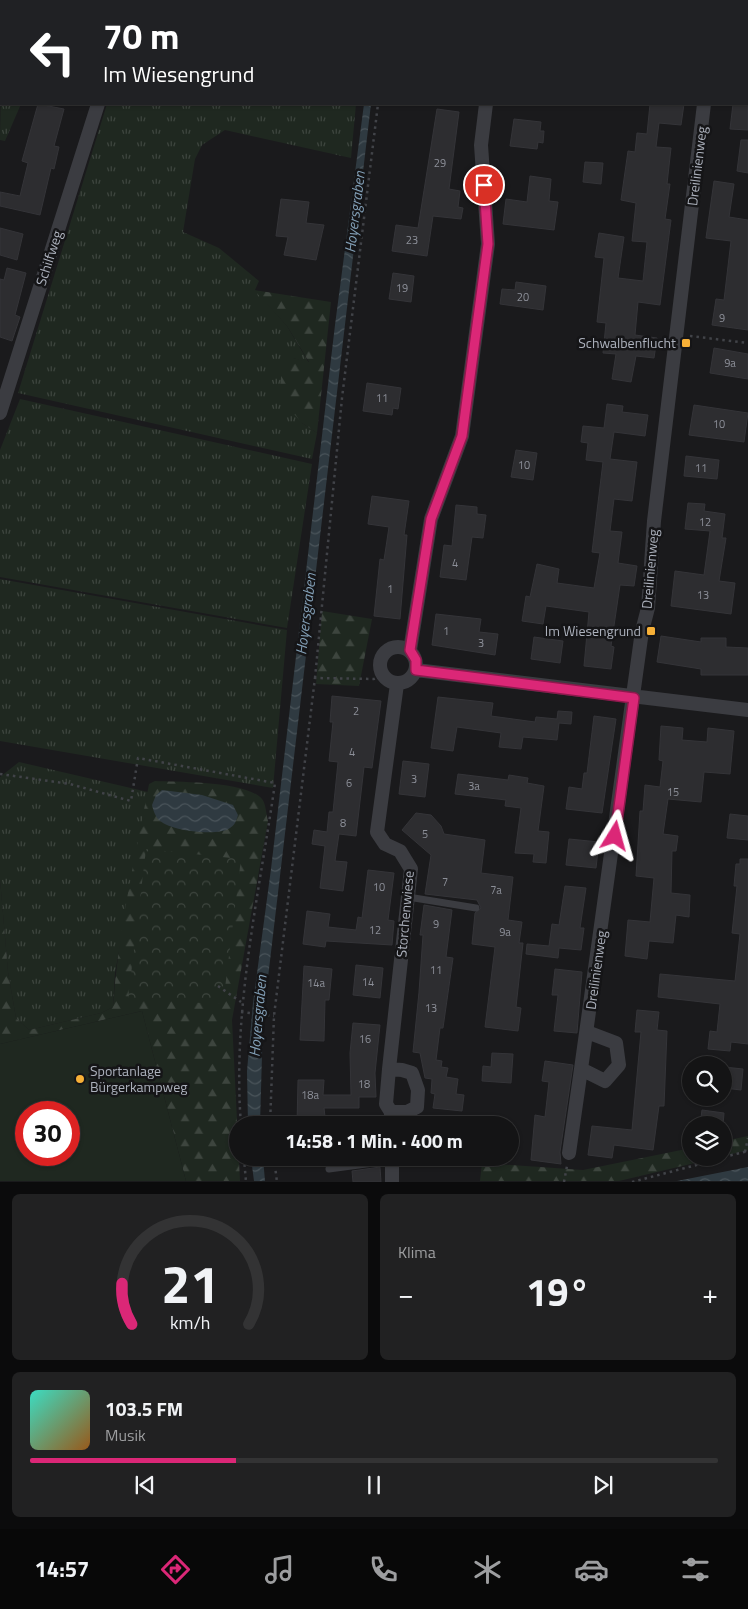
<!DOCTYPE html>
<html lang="de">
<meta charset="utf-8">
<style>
:root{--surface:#141415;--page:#212122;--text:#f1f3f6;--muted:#9d9ea0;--line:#333334;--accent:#db2777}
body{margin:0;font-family:"Titillium Web",sans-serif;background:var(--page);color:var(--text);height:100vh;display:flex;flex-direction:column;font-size:19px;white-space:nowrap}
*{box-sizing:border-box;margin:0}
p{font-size:16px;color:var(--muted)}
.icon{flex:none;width:28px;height:28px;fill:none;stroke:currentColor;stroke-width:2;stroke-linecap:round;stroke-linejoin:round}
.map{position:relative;height:1182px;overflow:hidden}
.side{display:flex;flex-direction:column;gap:12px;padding:12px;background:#0b0b0c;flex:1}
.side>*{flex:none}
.hud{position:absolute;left:0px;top:0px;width:749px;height:105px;box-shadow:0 1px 4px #0004,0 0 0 1px var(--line);background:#202124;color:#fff;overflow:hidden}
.tools{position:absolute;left:682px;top:1056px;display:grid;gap:10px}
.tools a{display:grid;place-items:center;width:50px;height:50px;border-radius:50%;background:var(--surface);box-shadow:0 1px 4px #0004,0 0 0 1px var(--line);font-size:25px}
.speed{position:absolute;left:15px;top:1101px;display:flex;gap:10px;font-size:25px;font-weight:700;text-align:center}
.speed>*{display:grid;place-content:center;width:65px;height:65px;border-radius:50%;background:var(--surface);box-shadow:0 1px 4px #0004,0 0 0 1px var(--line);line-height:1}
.speed .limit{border:8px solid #d22;background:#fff;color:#111}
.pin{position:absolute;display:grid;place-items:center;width:42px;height:42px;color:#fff;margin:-21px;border:2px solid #fff;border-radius:50%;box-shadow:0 1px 5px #0007}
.me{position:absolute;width:55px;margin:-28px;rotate:8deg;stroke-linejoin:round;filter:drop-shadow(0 0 4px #0008)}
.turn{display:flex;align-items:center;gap:18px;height:105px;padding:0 20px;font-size:22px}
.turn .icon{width:65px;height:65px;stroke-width:2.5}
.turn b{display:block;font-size:35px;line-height:42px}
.big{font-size:38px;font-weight:700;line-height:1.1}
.side .widget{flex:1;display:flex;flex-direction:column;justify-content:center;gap:8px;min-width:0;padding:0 18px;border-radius:8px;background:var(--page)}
.side .dial{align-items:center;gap:0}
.dial svg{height:130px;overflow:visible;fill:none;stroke:var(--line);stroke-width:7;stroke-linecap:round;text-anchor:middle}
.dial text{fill:var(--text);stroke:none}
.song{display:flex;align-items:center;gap:15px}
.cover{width:60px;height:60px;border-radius:8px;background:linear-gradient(135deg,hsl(170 70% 55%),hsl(30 70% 35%))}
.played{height:5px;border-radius:2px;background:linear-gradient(90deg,var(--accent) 30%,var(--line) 30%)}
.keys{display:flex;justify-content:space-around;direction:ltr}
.heat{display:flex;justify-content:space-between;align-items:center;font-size:28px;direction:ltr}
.side .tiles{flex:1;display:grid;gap:12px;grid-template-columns:1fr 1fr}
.widget:last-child{grid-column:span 2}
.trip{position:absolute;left:229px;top:1116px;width:290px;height:50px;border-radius:25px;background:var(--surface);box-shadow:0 1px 4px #0004,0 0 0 1px var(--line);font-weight:700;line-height:50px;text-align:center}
.dock{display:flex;height:80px;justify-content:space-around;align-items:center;background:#080808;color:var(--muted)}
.dock .icon{width:35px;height:35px}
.dock .current{color:var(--accent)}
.dock b{font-size:22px;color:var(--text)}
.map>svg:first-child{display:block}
.grass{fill:url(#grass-tufts)}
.forest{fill:url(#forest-firs)}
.park{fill:url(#park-crowns)}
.pitch{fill:#1f2820;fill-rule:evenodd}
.water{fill:url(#water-waves)}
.building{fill:#2d2d30;stroke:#343438}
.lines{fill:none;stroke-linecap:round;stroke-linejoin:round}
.path{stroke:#414348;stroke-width:2.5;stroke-dasharray:2.5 4;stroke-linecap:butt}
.service{stroke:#3b3c41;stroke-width:7}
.minor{stroke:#3b3c41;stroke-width:14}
.route-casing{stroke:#8e194d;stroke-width:12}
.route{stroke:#db2777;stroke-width:9}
.poi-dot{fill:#f7b037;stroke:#151517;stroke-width:2}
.labels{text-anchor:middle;stroke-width:5;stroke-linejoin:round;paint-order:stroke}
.number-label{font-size:11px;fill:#8c8f98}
.street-label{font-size:14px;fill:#acb1bc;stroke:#151517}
.poi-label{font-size:14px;fill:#acb1bc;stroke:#151517;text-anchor:end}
.water-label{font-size:15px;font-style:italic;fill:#83a0b7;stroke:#151517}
</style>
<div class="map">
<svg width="748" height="1182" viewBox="0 0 748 1182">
<defs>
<pattern id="grass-tufts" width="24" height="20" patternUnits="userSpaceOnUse" patternTransform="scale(1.25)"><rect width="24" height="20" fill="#1f2820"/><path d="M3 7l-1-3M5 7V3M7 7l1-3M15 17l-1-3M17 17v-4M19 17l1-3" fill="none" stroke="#3d453e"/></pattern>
<pattern id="forest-firs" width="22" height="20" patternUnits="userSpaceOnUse" patternTransform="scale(1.25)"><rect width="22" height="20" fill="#1f2820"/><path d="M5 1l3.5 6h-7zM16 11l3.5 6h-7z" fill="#3d453e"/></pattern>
<pattern id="park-crowns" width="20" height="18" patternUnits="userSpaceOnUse" patternTransform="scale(1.25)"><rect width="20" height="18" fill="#1f2820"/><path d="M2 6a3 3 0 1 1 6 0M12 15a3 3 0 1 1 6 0" fill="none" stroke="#3d453e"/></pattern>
<pattern id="water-waves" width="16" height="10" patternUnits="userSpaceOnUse" patternTransform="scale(1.25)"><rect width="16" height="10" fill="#2f3a41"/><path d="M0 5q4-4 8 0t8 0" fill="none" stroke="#4a545a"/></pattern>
</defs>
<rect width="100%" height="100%" fill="#1a1a1c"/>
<path class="grass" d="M1 80V104H21L5 141 0 140Z
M107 104H356L351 158 225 130 202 145 195 159 183 232 219 248 259 281 255 290 287 326 309 363 293 358 302 423 317 433 312 459 18 393Z
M20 399 312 464 287 628 0 577V450Z
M0 579 287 630 273 788 0 741Z
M19 762 148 792 115 973 113 1007 101 1013 29 1030 16 1018 8 972 0 879V777Z"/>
<path class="forest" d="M254 290 331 302 317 433 302 423 279 397 282 368 293 358 309 362 287 326Z
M322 611 372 619 359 686 316 684Z
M155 781C178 782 247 781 262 799 266 804 266 814 268 821L232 1020 240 1181H186L142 1011 0 1044V879L8 972 16 1018 29 1030 101 1013 113 1007C118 932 135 858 149 784Z
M748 1136V1150L724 1156V1141Z
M691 1148V1158H716L619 1181H480L482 1163 583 1170Z"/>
<path class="park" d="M146 849 241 859 223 1004 128 999Z"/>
<path class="pitch" d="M142 1011 186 1181H0V1044ZM26 1112H69V1155H26Z"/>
<path class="water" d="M364 104H371L263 1020 260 1125H248L247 1071 253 1003 271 869 335 325Z
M162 790 202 795 233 805 238 815C236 821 235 825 230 828 218 837 168 831 158 819 155 816 153 809 152 805L156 795Z
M251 1158H263L265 1181H254Z
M748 1167V1181H677Z"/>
<path class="building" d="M38 104 64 109 54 146 59 147 54 169 51 168 40 215 0 206V192L20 196 28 163 22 161Z
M650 104H684L681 125 659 123 656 147 671 148 667 184H670L665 219 671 220 660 305 638 302 635 335 657 338 654 358 636 356 631 382 612 379 616 354 603 353 606 323 597 322 604 258 595 257 599 233 624 237 618 278 643 281 647 242 632 241 636 203 621 200 628 151 635 152 637 133 647 134Z
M733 104H748V130L730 129Z
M437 109 459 112 449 189 460 191 458 207 463 208 461 219 433 216 427 256 392 251 396 225 418 228Z
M514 119 541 122 540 131H544L543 143 538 142 537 149 510 146Z
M741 140H748V173L737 171Z
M585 162 603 163 601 184 583 182Z
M530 176 551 179 549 201 558 202 554 230 503 224 506 199 527 202Z
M714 181 734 184 729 217 748 220V330L712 325 716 299 724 300 731 241 706 238Z
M281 199 309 202 306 223 324 225 316 260 284 255 288 237 276 236Z
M0 228 23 234 17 260 0 255Z
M7 268 26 273 15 315 20 317 12 341 0 337V279L4 280Z
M393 273 414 276 411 302 389 299Z
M516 282 546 286 543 310 500 304 502 289 515 290Z
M714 348 748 354V379L710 373Z
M367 383 401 388 398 409 393 408 392 415 363 411Z
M607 404 623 406 622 412 648 415 645 436 614 432 610 459 637 462 632 501 614 499 610 531 622 532 618 563 637 566 634 586 620 585 611 646 614 647 611 669 584 666 589 612 546 606 543 624 522 621 526 596 530 597 537 564 559 569 557 583 594 588 600 553 592 552 603 462 586 460 588 443 581 442 583 426 604 428Z
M694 405 748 413 744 442 689 435Z
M516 450 537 453 533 480 511 477Z
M686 456 719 460 717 479 684 476Z
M372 496 409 501 404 535H407L400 619 374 616 380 559 384 560 389 527 368 524Z
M688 503 705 504 704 511 725 514 722 538H726L719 581 735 583 731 614 671 606 675 571 704 575 710 531 685 529Z
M456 505 477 507V514L486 515 483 538 472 537 466 580 440 577 444 545 452 546Z
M436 614 481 619 479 632 498 634 495 655 432 645Z
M661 636 701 642V638H726V647L748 648V675H701V669L657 662Z
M534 637 563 641 560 663 531 659Z
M332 696 381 701 372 768 364 767 356 836 339 834 335 861 347 862 343 891 320 888 325 846 312 844 314 830 327 832 329 812H333L338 762 329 761 333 722H330Z
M438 697 493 703 491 716 535 722 536 717 557 719 558 711 572 712 571 724 559 723 557 740 523 737 521 749 499 747 501 733 457 727 453 751 431 748Z
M594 716 616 719 602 813 566 809 569 787 582 789 584 773H587Z
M661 726 683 728 682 740 707 742 708 728 734 731 730 774 704 772 701 802 668 799 663 834 678 836 676 851H672L671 893 690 895 689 917 676 915 673 943 649 941 647 959 625 956 628 920 650 922 654 878 636 876 640 811H643L645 785 660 787 663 761 659 760Z
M403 761 429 764 425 797 399 794Z
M458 774 508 780 509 775 528 778 527 783 544 786 538 831 549 832 546 863 533 862 534 854 515 853 521 808 505 806 506 800 455 794Z
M416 813 431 815 441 826 444 834 485 840 481 873 513 877 508 920 522 922 519 943H523L516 1007 521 1008 518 1031 485 1027 495 947 472 944 475 913 481 908 477 900 425 894 431 855 402 830Z
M730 814 748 816V840L727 838Z
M569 839 599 842 596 868 566 865Z
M740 859H748V1044L731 1042 730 1051 708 1049 710 1031 717 1032 720 1004 658 997 660 974 735 981 740 934 732 933 737 886H734L736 864H740Z
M368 870 394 873 388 920 394 921 392 945 326 941 325 947 303 944 307 911 330 914 328 927 356 930 358 917 362 918Z
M565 886 586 888 580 928H584L581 950 559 948 558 958 526 954 527 944 549 946 552 924 559 925Z
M424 905 452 910 446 957 453 958 443 1028H440L436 1060 442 1061 441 1067 448 1068 446 1077 458 1079 456 1094 464 1095 462 1111 433 1108 435 1094 431 1093 432 1079 425 1078 420 1053 413 1052 419 992 423 935H420Z
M356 965 383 968 380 998 353 995Z
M304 966 332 969 329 1000H325L324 1041 300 1040Z
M555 969 582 972 577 1033 554 1031 558 995H552Z
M637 1010 659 1012 657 1030 667 1031 664 1106H659L653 1150 614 1145 612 1158 588 1155 592 1126 632 1130 641 1032H635Z
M353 1023 380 1025 375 1073 376 1097H359V1108H324L326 1125H297L298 1080H324L323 1095H351L350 1053Z
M492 1053 513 1054 511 1083 482 1081 483 1066 491 1067Z
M545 1061 573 1065 560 1152 561 1164 531 1160 535 1115 545 1117 549 1082 542 1081Z
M724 1067 743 1069 741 1090 724 1088Z
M702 1110 724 1113 723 1125H700Z
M380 1167 381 1182H353L352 1171Z"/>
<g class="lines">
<path class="path" d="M391 1V0
M690 336 748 343
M315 678 342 398 378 104
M0 774 70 784 131 801 138 758 275 783C259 896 232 1010 241 1125
M218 986 241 1002
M241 1012 274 1016
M270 1125 274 1016 315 678 374 679 382 675
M745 1152 748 1138
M724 1157 748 1151
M244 1158 246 1182
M274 1158 277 1182
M564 1182 567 1166
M632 1182 723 1158"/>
<path class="service" d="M408 897 476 908
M329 1169 381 1162 390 1158"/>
<path class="minor" d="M131 1V0
M498 1V0
M716 1V0
M0 413 98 104
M380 665a18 18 0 1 1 36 0a18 18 0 1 1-36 0Z
M410 650 431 519 462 436 488 244 481 145 486 104
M416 670 748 710
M587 1032 616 1043 619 1065 605 1081 581 1069 642 631 648 608 654 521 704 104
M389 1069 386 1104 391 1112H407L417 1107 418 1090 412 1073 402 1070 389 1069 411 869 400 851 385 844 377 832 397 684
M391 1112V1125
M569 1153 581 1069
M392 1158V1182"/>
</g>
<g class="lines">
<g class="route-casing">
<path id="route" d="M484 185 488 244 462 436 431 519 410 650 416 660V670L634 698 615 836"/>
</g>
<use href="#route" class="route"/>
</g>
<g class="poi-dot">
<rect x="681" y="338" width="10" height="10" rx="2.5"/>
<rect x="646" y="626" width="10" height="10" rx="2.5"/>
<circle cx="80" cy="1079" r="5"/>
</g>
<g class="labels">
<g class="number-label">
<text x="440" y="167">29</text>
<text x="412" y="244">23</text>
<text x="402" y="292">19</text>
<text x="523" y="301">20</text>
<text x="722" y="322">9</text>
<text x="730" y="367">9a</text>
<text x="382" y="402">11</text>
<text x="719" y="428">10</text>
<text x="524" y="469">10</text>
<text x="701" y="472">11</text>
<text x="705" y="526">12</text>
<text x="455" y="567">4</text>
<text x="390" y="593">1</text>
<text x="703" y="599">13</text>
<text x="446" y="635">1</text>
<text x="481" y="647">3</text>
<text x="356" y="715">2</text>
<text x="352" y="756">4</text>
<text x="414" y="783">3</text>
<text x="349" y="787">6</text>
<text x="474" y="790">3a</text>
<text x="673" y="796">15</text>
<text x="343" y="827">8</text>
<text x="425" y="838">5</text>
<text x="445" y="886">7</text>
<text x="379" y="891">10</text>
<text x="496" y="894">7a</text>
<text x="436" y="928">9</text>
<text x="375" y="934">12</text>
<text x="505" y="936">9a</text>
<text x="436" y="974">11</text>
<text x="368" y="986">14</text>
<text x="316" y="987">14a</text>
<text x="431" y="1012">13</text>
<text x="365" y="1043">16</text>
<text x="364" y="1088">18</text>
<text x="310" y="1099">18a</text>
</g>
<g class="street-label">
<text transform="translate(697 166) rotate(-83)" y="5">Dreilinienweg</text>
<text transform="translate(49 258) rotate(-72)" y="5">Schilfweg</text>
<text transform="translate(650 569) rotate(-85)" y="5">Dreilinienweg</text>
<text transform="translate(405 914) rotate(-85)" y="5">Storchenwiese</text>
<text transform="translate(596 970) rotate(-82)" y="5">Dreilinienweg</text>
</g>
<g class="poi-label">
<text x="676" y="348">Schwalbenflucht</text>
<text x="641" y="636">Im Wiesengrund</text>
<text x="90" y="1076" text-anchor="start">Sportanlage<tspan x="90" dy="16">Bürgerkampweg</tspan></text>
</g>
<g class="water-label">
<text transform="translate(355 212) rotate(-83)" y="5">Hoyersgraben</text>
<text transform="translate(306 614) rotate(-83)" y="5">Hoyersgraben</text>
<text transform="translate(258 1016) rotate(-85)" y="5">Hoyersgraben</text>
</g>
</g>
</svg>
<div class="tools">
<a><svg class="icon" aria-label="search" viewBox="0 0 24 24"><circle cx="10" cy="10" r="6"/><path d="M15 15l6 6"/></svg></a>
<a><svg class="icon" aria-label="layers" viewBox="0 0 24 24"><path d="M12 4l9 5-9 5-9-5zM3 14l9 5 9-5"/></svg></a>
</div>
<div class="speed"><div class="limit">30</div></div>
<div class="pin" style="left:484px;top:185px;background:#d93025"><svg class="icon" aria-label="arrive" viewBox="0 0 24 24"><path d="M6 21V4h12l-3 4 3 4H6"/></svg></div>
<svg class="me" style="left:615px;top:836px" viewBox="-20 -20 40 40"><path d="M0-17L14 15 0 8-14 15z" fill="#db2777" stroke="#fff" stroke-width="4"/></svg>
<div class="trip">14:58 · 1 Min. · 400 m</div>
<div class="hud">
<div class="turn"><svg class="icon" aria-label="left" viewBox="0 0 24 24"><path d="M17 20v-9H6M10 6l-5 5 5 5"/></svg><div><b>70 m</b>Im Wiesengrund</div></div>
</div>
</div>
<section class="side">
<div class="tiles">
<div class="widget dial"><svg viewBox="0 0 100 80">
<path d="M14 69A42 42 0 1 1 86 69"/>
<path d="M14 69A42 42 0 0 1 8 44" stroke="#db2777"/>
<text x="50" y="56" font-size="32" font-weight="700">21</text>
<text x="50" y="72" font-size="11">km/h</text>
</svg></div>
<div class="widget"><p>Klima</p>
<div class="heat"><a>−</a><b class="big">19°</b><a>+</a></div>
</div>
<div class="widget">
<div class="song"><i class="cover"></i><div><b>103.5 FM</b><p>Musik</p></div></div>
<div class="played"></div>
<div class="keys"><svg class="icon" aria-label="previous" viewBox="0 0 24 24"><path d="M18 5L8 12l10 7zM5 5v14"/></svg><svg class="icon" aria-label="pause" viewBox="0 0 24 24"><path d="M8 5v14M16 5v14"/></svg><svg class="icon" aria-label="next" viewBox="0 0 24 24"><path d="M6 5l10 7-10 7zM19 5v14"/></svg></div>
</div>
</div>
</section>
<nav class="dock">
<b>14:57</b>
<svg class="icon current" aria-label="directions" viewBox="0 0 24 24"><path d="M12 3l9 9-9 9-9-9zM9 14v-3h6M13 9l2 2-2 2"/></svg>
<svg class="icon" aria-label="music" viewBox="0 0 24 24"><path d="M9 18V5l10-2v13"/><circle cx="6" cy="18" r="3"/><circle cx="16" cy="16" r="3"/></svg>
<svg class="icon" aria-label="phone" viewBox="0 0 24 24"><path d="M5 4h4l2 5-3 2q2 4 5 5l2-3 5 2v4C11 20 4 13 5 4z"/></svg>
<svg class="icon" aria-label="climate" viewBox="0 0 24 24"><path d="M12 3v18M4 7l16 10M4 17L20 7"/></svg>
<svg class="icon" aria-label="car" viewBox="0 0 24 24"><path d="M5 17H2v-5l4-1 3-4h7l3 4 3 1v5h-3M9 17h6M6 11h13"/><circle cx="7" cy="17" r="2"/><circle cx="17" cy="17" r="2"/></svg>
<svg class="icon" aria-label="filters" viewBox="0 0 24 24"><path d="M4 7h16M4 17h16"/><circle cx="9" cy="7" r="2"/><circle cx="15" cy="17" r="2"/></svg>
</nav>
